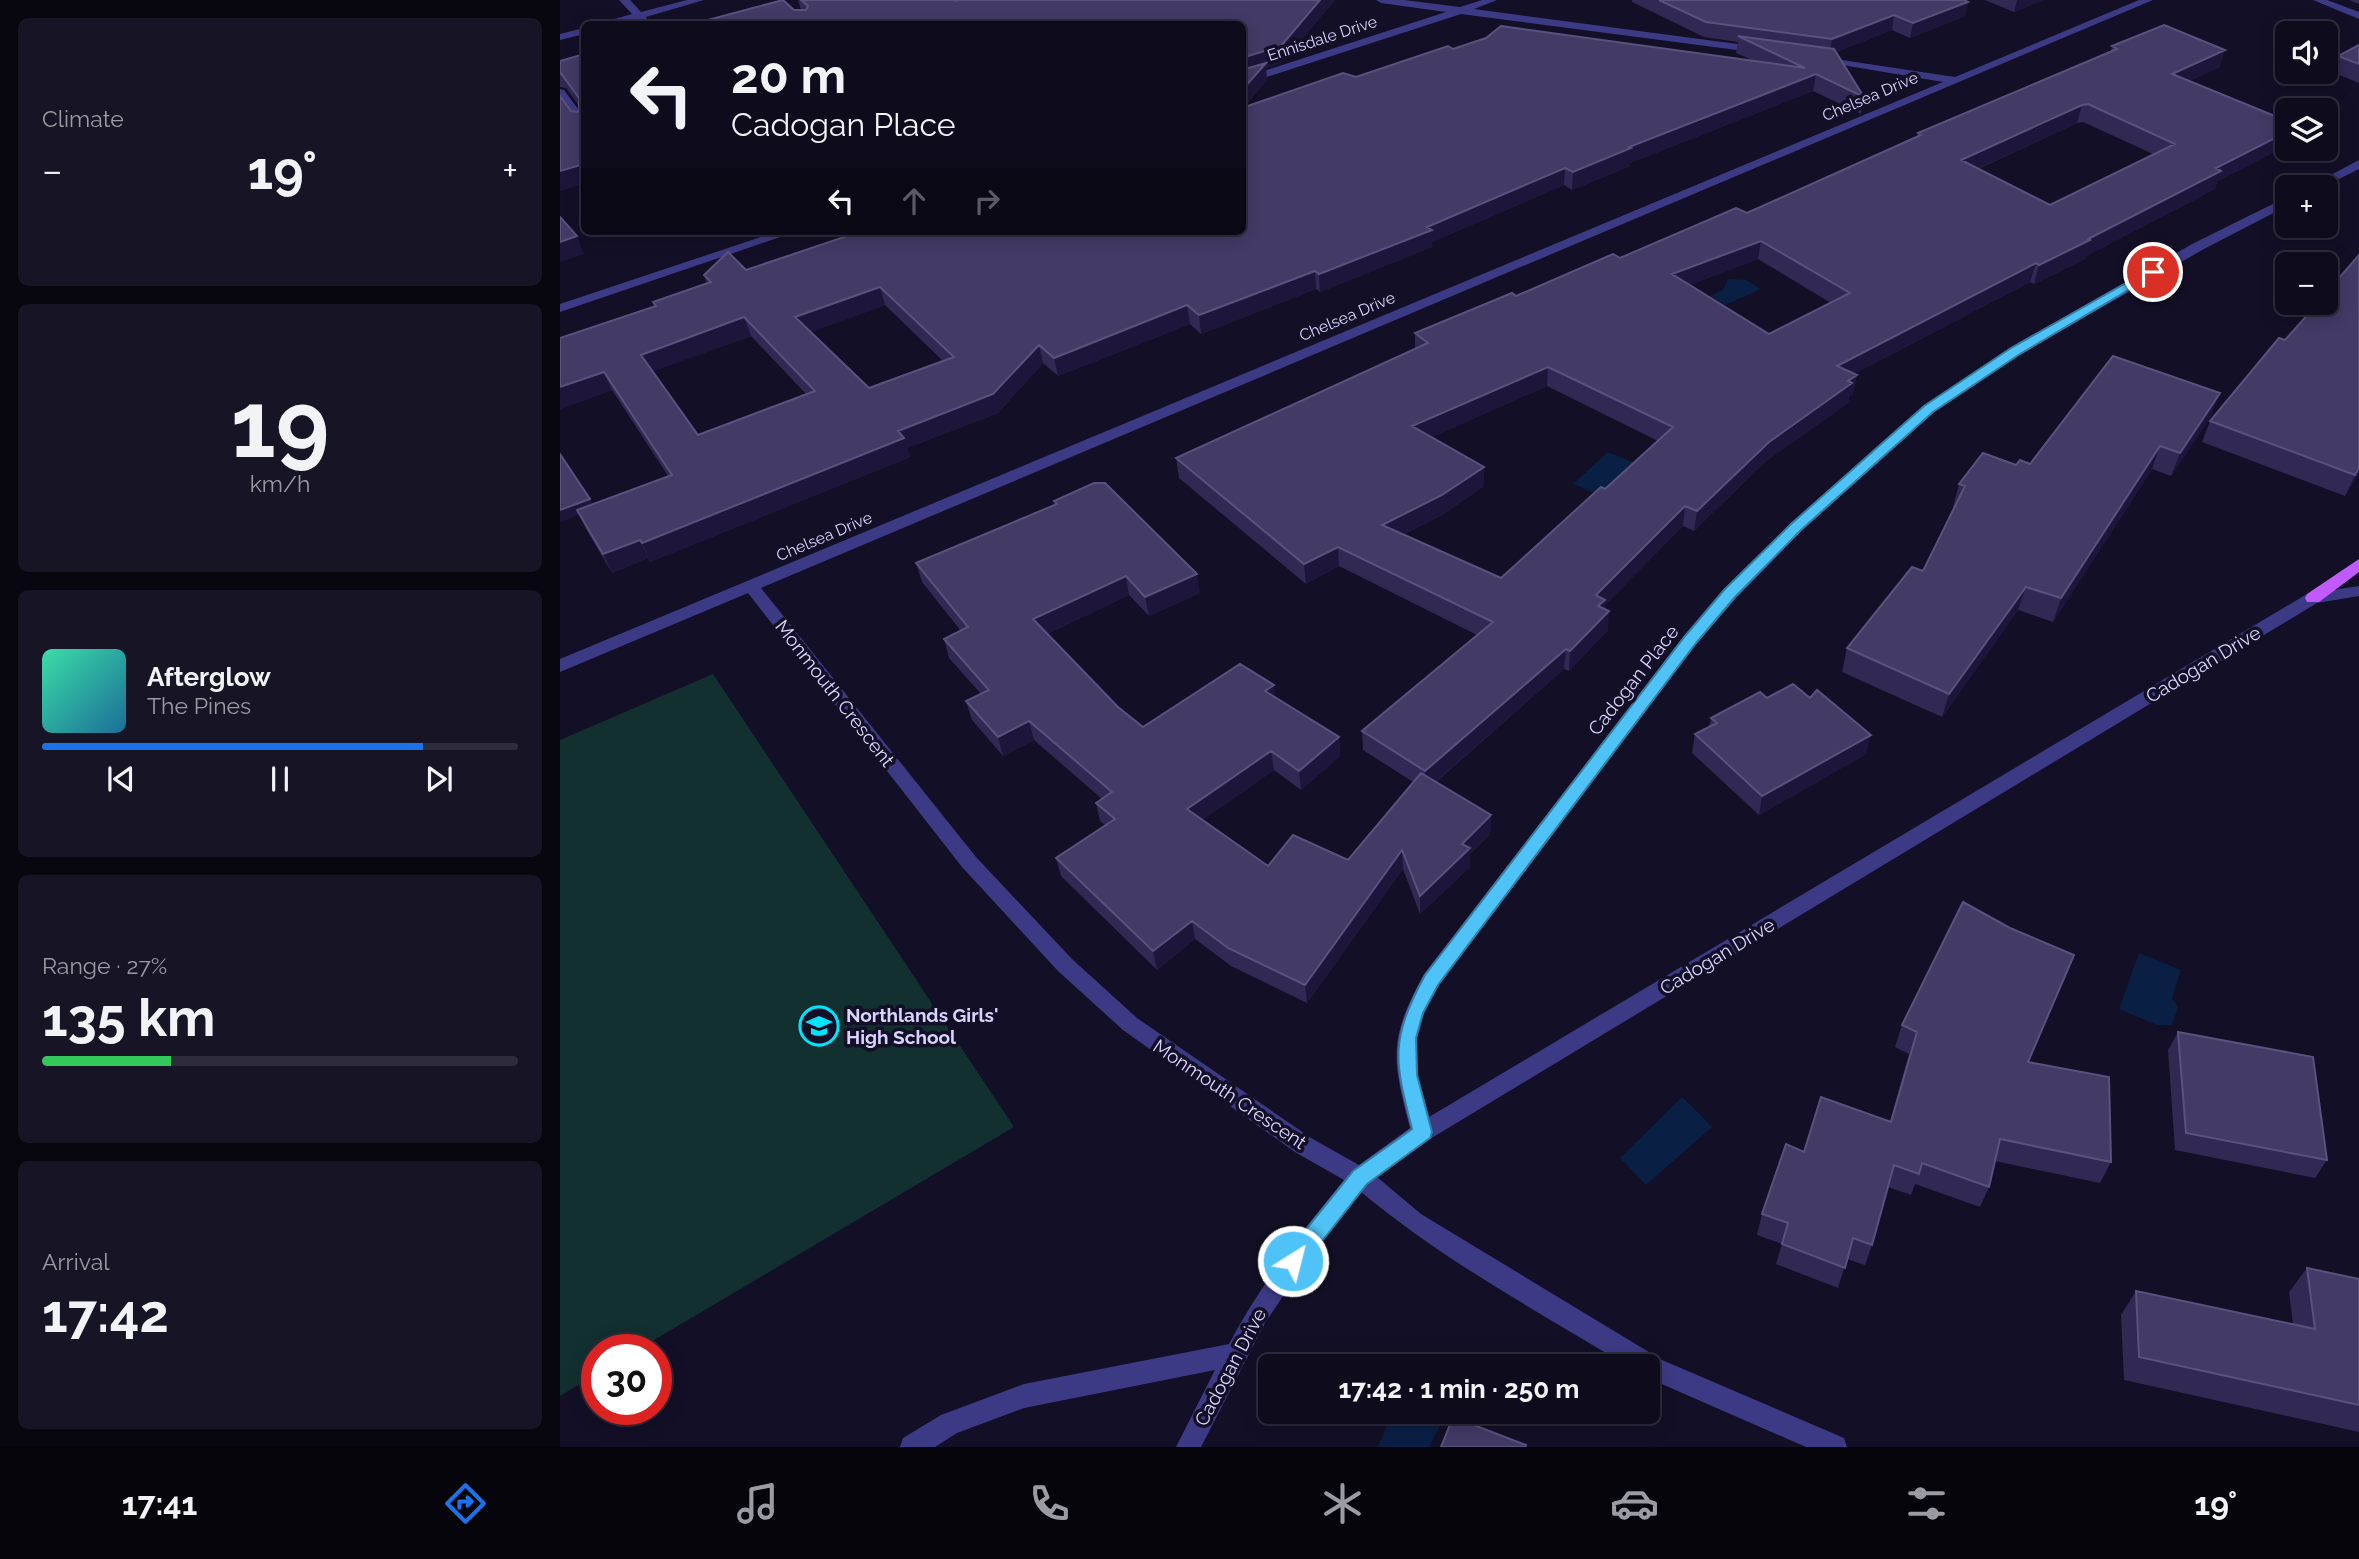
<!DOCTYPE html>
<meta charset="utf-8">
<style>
:root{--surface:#0e0b1c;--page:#171425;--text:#f1f3f6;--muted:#9b9ba3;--line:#2e2b3b;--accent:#1a73e8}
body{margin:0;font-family:Raleway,sans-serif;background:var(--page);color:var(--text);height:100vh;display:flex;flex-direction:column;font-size:26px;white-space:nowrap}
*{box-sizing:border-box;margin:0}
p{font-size:23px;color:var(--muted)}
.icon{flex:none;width:38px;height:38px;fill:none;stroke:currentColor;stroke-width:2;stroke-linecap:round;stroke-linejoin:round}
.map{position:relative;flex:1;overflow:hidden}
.details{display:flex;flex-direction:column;gap:18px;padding:18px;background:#08060f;width:560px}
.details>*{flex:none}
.hud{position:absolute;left:21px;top:21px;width:665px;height:214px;border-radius:10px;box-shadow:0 4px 18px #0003,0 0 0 2px var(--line);background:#0e0b1c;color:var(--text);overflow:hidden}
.buttons{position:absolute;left:1715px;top:21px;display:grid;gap:14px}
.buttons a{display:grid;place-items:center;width:63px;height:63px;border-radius:10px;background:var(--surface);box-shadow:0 4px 18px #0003,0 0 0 2px var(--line);font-size:35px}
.speed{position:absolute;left:21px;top:1334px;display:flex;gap:14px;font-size:35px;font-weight:700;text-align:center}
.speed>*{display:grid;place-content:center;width:91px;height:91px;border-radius:50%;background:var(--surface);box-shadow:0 4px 18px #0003,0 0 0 2px var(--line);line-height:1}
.speed .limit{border:10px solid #d22;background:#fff;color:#111}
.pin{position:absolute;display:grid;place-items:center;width:60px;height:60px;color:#fff;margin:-30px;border:4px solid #fff;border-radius:50%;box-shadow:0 2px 7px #0007}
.me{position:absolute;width:77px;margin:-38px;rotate:36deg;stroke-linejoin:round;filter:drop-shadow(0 0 5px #0008)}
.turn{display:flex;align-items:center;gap:24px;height:147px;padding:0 35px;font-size:32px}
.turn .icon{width:91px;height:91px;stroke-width:2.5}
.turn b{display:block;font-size:49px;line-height:60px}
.lanes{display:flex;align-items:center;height:66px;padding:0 35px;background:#0003;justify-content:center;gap:35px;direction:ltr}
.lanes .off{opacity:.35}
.big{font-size:52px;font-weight:700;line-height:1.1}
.details .card{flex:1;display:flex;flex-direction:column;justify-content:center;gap:10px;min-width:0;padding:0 24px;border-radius:10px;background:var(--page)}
.details .dial{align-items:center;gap:0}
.dial b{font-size:91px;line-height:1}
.song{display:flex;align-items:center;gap:21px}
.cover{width:84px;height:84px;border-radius:10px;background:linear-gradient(135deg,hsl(160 70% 55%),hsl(200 70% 35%))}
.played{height:7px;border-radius:4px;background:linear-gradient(90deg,var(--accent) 80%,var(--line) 80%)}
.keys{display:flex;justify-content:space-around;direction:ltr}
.heat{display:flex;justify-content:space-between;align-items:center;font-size:38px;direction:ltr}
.charge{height:10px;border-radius:5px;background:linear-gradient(90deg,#34c759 27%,var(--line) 0)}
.trip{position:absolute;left:698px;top:1354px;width:402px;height:70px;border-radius:10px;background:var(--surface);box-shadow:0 4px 18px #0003,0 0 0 2px var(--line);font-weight:700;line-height:70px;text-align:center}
.tab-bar{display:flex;height:112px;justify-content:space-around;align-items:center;background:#06040b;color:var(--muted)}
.tab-bar .icon{width:49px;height:49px}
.tab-bar .current{color:var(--accent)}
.tab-bar b{font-size:32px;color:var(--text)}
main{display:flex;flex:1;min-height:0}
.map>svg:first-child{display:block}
.green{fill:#12302f}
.water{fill:#0a1f44}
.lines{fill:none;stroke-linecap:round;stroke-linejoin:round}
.minor{fill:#3d3a85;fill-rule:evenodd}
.major{fill:#c25bff;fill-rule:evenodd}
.wall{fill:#312854;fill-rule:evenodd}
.shaded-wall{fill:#1d163a}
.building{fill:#433a66;stroke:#5a527e;stroke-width:2;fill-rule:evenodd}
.route{fill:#4fc3f7;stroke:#337fa1;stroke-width:2}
.labels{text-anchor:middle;stroke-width:7;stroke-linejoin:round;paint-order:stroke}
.far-street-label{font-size:16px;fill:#d9d4ff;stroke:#130f26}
.street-label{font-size:19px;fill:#d9d4ff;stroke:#130f26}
.poi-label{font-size:19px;font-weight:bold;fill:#d9d4ff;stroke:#130f26;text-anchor:start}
</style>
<main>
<section class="details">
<div class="card"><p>Climate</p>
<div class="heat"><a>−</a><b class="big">19°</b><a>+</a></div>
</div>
<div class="card dial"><b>19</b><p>km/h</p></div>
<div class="card">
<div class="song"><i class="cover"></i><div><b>Afterglow</b><p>The Pines</p></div></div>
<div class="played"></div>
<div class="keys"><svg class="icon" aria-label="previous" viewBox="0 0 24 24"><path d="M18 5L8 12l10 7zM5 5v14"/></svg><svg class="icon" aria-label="pause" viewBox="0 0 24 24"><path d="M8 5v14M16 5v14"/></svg><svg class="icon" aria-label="next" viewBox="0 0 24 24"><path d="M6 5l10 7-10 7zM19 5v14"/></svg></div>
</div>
<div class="card"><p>Range · 27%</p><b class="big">135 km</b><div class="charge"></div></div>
<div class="card"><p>Arrival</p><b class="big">17:42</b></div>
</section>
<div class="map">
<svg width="1799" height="1447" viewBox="0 0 1799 1447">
<rect width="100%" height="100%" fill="#130f26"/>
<path class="green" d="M153 674 454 1127 79 1349H37V1374L0 1396V740Z"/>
<path class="water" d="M1168 279 1186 280 1201 289 1165 305 1150 296 1163 290Z
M1048 452 1077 464 1042 496 1013 484Z
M1579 953 1621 970 1612 998 1618 1007 1612 1025H1597L1559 1009Z
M1122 1097 1152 1127 1086 1185 1060 1158Z
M832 1412H887L869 1447H818Z"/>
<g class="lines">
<path class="minor" d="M59 0H70L81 12 127 0H144L86 17 90 24H82L77 20 58 24H43L44 22 72 14Z
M816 0H844L900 7 922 0H937L914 9 1200 47 1205 50 1200 53 901 14 682 85V78L886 12 821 3Z
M1579 0H1593L201 588 416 857 512 959 577 1018 751 1138 799 1165 850 1128C832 1058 828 1040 864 974L1125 635 1164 590 1231 523 1364 406 1450 348 1634 243 1727 197V206L1644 249 1460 354 1374 412 1241 531 1176 598 1137 643 878 986 864 1013 857 1038 858 1075 869 1117 1747 594 1799 586V596L1757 603 870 1139 817 1177 861 1214 1102 1360 1284 1438 1287 1447H1246L1088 1378V1367H1070C978 1312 883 1260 801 1192L754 1250 705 1323 641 1447H616L655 1370 464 1408 397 1433 375 1447H340L343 1438 381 1415 464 1384 669 1344C701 1284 741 1232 784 1180L735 1152 563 1030 498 971 402 867 188 593 0 672V659L1383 82 1259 61 1254 58 1255 56 1395 77Z
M1753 0H1767L1799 12V19Z
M24 28V34L0 40V34Z
M0 89 4 90 24 117V127L20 126 0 100Z
M1799 160V169L1763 187H1748Z
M219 231H238L0 312V304Z"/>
<path class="major" d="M1799 559V572L1759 602H1747L1745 598 1747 594Z"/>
</g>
<path class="wall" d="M223 0 234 10H241L238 0H395L396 1 398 0H775L722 62 706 68 707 80 684 107 783 73 796 77 888 46 893 49 926 38 941 26 1194 61 1176 53 1178 42 1144 37 1072 2V0H1404L1408 2 1405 16 1350 38 1332 30 1276 52 1304 97 1301 114 1253 91 1070 163V166L1012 190 1004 185 872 242V247L760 292 756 289 641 334 630 324 498 376 483 363 438 413 347 448 350 457 90 562 88 558 52 573 26 529 19 514 0 522V454L32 504 108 476 52 390 0 409V338L94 306 93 302 147 284 144 275 168 252 186 270 302 231H682V24H133ZM325 305 383 361 309 388 251 332ZM191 336 246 394 138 435 93 371Z
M1425 0H1483L1454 12Z
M1789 0H1799V4Z
M1799 45V83L1772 72 1778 56Z
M1552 46 1660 67 1629 81 1657 182 1655 189 1526 256 1525 259 1474 284 1470 282 1294 374 1297 375 1293 394 1289 397 1288 403 1206 461 1134 531 1123 526 1045 605 1048 630 1009 671 1004 669 876 782 931 815 930 834 910 854V867L860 914 843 869 747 1003 671 966 635 939 597 970 501 876 496 858 545 825 540 821 536 803 542 799 474 740 443 756 412 720 406 701 421 694 389 658 384 639 401 631 362 582 356 563 495 505 494 501 640 593 589 616 569 595 487 634 558 707 583 727 715 697 779 737 780 756 741 790 714 770 642 820 708 866 788 860 853 782 803 750 802 731 917 635 779 566 746 584 619 478 616 458 855 349V333L956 296 1187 213 1357 136 1358 133 1551 51ZM1523 122 1593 154 1490 205 1418 169 1517 123ZM1198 259 1271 303 1209 334 1130 285ZM987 386 1098 441 1045 489 941 578 844 534 882 515 924 486 872 437Z
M24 54V184L11 111 19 112V106L6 88 0 87V61Z
M1725 340 1799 473 1785 496 1642 442 1650 421Z
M1651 416 1611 476 1592 469 1493 622 1458 610 1382 717 1282 672 1287 648 1363 571 1394 508 1393 507 1399 484 1456 465 1470 464Z
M1207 698 1306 754 1199 815 1132 753 1135 734 1149 727 1151 718Z
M1342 1025 1468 1062 1551 1162 1540 1183 1435 1161 1429 1187 1420 1207 1355 1184 1351 1195 1328 1187 1312 1245 1305 1265 1287 1259 1278 1288 1216 1264 1222 1244 1197 1235 1202 1214 1244 1152 1330 1121 1349 1054 1335 1047Z
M1618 1032 1767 1160 1755 1178 1615 1150 1608 1050Z
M1747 1268 1799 1279V1432L1564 1380 1561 1315 1576 1291 1733 1325 1729 1292Z"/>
<path class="shaded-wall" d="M760 0H775L722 62 706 68 707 80 682 109V58Z
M1457 0H1483L1454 12Z
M1408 2 1405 16 1350 38 1353 23Z
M1334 15 1332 30 1270 54 1272 39Z
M1665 50 1660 67 1607 91 1612 74Z
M1256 74 1253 91 1070 163V166L1012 190 1013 172 1069 147Z
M1522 105 1517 123 1397 178 1401 160Z
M1727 132V146L1657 182 1655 189 1526 256 1525 259 1474 284 1479 265 1656 168Z
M24 164V184L0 191V171Z
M1005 168 1004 185 872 242V247L760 292 759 274 867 227Z
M17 236 24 254 0 262V242Z
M1201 241 1198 259 1110 293 1112 274Z
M1476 263 1470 282 1273 385 1277 366Z
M755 271 756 289 641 334 639 315Z
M320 287 325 305 241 336 235 317Z
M627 305 630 324 498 376 494 358Z
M184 317 191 336 89 373 81 355Z
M479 345 483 363 438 413 347 448 350 457 90 562 82 543Z
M988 367 987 386 853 446 852 426Z
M44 372 52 390 0 409V387Z
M1297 375 1293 394 1289 397 1288 403 1206 461 1134 531 1137 511 1209 442Z
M1660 393 1651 416 1611 476 1620 453Z
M1600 446 1592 469 1493 622 1501 598Z
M924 467V486L882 515 823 544 822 525Z
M1799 468V473L1785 496 1795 475Z
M30 499 34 508 0 522V510Z
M1125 506 1123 526 1045 605 1044 617 1049 611 1048 630 1009 671 1010 651 1036 595Z
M80 540 88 558 52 573 43 554Z
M778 547 779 566 746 584 744 564Z
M637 574 640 593 589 616 585 597Z
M566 576 569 595 478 638 473 619Z
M1466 587 1458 610 1382 717 1389 694Z
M1006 649 1004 669 866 790 865 771Z
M714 685 716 704 705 691Z
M469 721 474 740 443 756 438 737Z
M1311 735 1306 754 1199 815 1202 796Z
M779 737 780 756 741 790 739 771Z
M711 751 714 770 630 828 627 809Z
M931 815 930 834 910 854V867L860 914V896L902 844Z
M842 850 843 869 747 1003 745 985Z
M632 921 635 939 597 970 593 951Z"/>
<path class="building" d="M223 0 234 10H246L248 6 241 0H395L396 1 398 0H760L721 46 682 58V24H133Z
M1099 0H1404L1408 2 1353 23 1334 15 1272 39 1146 22Z
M1604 25 1665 50 1612 74 1727 121V132L1656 168 1661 171 1528 239 1530 240 1479 265 1476 263 1277 366 1297 375 1288 381 1292 383 1209 442 1137 511 1125 506 1036 595 1045 600 1038 606 1049 611 1010 651 1006 649 865 771 802 731 933 622 778 547 744 564 616 458 868 343 855 333 952 293 956 296 1053 254 1060 258 1176 208 1187 213 1361 135 1358 133 1557 49 1552 46ZM1528 104 1615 144 1490 205 1401 160 1522 105ZM1201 241 1290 293 1209 334 1112 274ZM988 367 1113 427 1045 489 1041 487 941 578 822 525 882 495 924 467 852 426Z
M941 26 1245 68 1178 36 1274 49 1304 97 1256 74 1069 147 1071 148 1013 172 1005 168 867 227 872 230 759 274 755 271 639 315 627 305 494 358 479 345 433 394 338 431 344 438 82 543 80 540 43 554 17 510 112 475 44 372 0 387V338L96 306 93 302 151 282 144 275 168 252 186 270 302 231H682V108L783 73 796 77 888 46 893 49 926 38ZM320 287 394 357 309 388 235 317ZM184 317 255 391 138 435 81 355Z
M1799 45V64L1778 56Z
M24 54V164L0 171V96L11 111 19 112V98L0 72V61Z
M706 63 682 90V70Z
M0 217 17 236 0 242Z
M1799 255V468L1795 475 1650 421 1719 338 1725 340 1758 303H1766V293Z
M1553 356 1660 393 1620 453 1600 446 1501 598 1466 587 1389 694 1287 648 1352 567 1363 571 1405 486 1399 484 1423 453 1456 465 1460 460 1470 464Z
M0 454 30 499 0 510Z
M534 483H545L637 574 585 597 566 576 473 619 558 707 583 727 680 664 714 685 705 691 779 737 739 771 711 751 627 809 708 866 733 835 788 860 861 773 931 815 902 844 910 848 860 896 842 850 745 985 668 948 632 921 593 951 496 858 555 819 536 803 552 792 469 721 438 737 406 701 429 690 384 639 408 627 356 563 497 504 494 501Z
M1233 684 1250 698 1257 690 1311 735 1202 796 1135 734 1157 723 1151 718 1200 692 1207 698Z
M1403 902 1450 928 1514 955 1468 1062 1549 1077 1551 1162 1440 1139 1429 1187 1362 1163 1359 1174 1334 1165 1312 1245 1293 1238 1285 1268 1222 1244 1228 1223 1202 1214 1226 1144 1244 1152 1261 1097 1331 1122 1357 1032 1342 1025Z
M1618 1032 1753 1057 1767 1160 1626 1133Z
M1747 1268 1799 1279V1405L1579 1357 1576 1291 1755 1329Z
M893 1417 966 1445 965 1447H881Z"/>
<path class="route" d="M1589 270 1599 272 1460 354 1373 412 1241 530 1175 597 1136 643 878 985 863 1013 856 1038 857 1075 872 1132 870 1138 807 1184 741 1268 733 1271 726 1268 723 1261 726 1254 793 1171 852 1129C834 1059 830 1040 865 975L1125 636 1164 590 1231 524 1364 406 1451 348Z"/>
<defs>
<g id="school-ring" transform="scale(2.0125)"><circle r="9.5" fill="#130f26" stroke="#00e5ff" stroke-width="1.5"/><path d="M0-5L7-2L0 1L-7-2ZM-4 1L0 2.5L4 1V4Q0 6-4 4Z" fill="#00e5ff"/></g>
</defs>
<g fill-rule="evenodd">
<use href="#school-ring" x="259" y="1026"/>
</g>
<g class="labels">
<g class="far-street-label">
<text transform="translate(762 38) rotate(-18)" y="6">Ennisdale Drive</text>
<text transform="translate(1310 96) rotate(-23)" y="6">Chelsea Drive</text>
<text transform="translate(787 316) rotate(-23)" y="6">Chelsea Drive</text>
<text transform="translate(264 536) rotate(-23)" y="6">Chelsea Drive</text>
</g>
<g class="street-label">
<text transform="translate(1643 664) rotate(-31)" y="7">Cadogan Drive</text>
<text transform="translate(1073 680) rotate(-52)" y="7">Cadogan Place</text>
<text transform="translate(275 693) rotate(52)" y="7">Monmouth Crescent</text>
<text transform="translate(1157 956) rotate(-31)" y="7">Cadogan Drive</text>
<text transform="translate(670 1094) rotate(34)" y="7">Monmouth Crescent</text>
<text transform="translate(670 1367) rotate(-62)" y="7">Cadogan Drive</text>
</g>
<g class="poi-label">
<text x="286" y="1022">Northlands Girls'<tspan x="286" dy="22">High School</tspan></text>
</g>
</g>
</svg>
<div class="buttons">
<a><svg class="icon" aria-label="sound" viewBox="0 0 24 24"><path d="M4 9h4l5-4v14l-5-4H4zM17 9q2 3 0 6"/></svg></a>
<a><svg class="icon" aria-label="layers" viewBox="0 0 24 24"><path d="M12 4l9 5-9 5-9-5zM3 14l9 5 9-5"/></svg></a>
<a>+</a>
<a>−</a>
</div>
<div class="speed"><div class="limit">30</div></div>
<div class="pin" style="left:1593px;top:272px;background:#d93025"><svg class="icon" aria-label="arrive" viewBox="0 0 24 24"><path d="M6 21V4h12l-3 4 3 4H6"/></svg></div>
<svg class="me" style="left:733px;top:1261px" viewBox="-20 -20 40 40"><circle r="17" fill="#4fc3f7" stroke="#fff" stroke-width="3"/><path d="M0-11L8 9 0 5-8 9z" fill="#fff"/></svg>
<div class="trip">17:42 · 1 min · 250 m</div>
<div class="hud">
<div class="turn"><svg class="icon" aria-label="left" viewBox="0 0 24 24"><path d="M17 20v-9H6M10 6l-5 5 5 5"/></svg><div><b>20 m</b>Cadogan Place</div></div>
<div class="lanes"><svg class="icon" aria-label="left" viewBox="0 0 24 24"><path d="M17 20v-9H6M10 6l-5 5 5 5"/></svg><svg class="icon off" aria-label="ahead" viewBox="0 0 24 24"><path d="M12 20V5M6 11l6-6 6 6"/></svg><svg class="icon off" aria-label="right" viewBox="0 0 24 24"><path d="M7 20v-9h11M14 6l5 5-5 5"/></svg></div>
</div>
</div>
</main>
<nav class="tab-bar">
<b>17:41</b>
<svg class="icon current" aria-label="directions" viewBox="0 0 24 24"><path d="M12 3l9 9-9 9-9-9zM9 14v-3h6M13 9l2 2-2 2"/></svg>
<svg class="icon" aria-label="music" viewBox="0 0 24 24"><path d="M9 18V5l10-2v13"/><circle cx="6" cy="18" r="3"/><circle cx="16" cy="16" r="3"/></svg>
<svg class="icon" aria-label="phone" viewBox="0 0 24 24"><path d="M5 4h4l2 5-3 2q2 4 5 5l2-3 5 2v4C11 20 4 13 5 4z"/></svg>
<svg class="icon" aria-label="climate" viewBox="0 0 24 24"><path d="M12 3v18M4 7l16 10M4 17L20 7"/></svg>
<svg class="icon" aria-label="car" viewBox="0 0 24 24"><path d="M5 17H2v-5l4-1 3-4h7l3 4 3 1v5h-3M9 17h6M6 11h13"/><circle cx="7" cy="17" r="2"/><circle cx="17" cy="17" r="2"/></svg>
<svg class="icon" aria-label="filters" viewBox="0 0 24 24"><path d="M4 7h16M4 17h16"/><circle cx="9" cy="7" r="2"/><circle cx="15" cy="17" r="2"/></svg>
<b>19°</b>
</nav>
